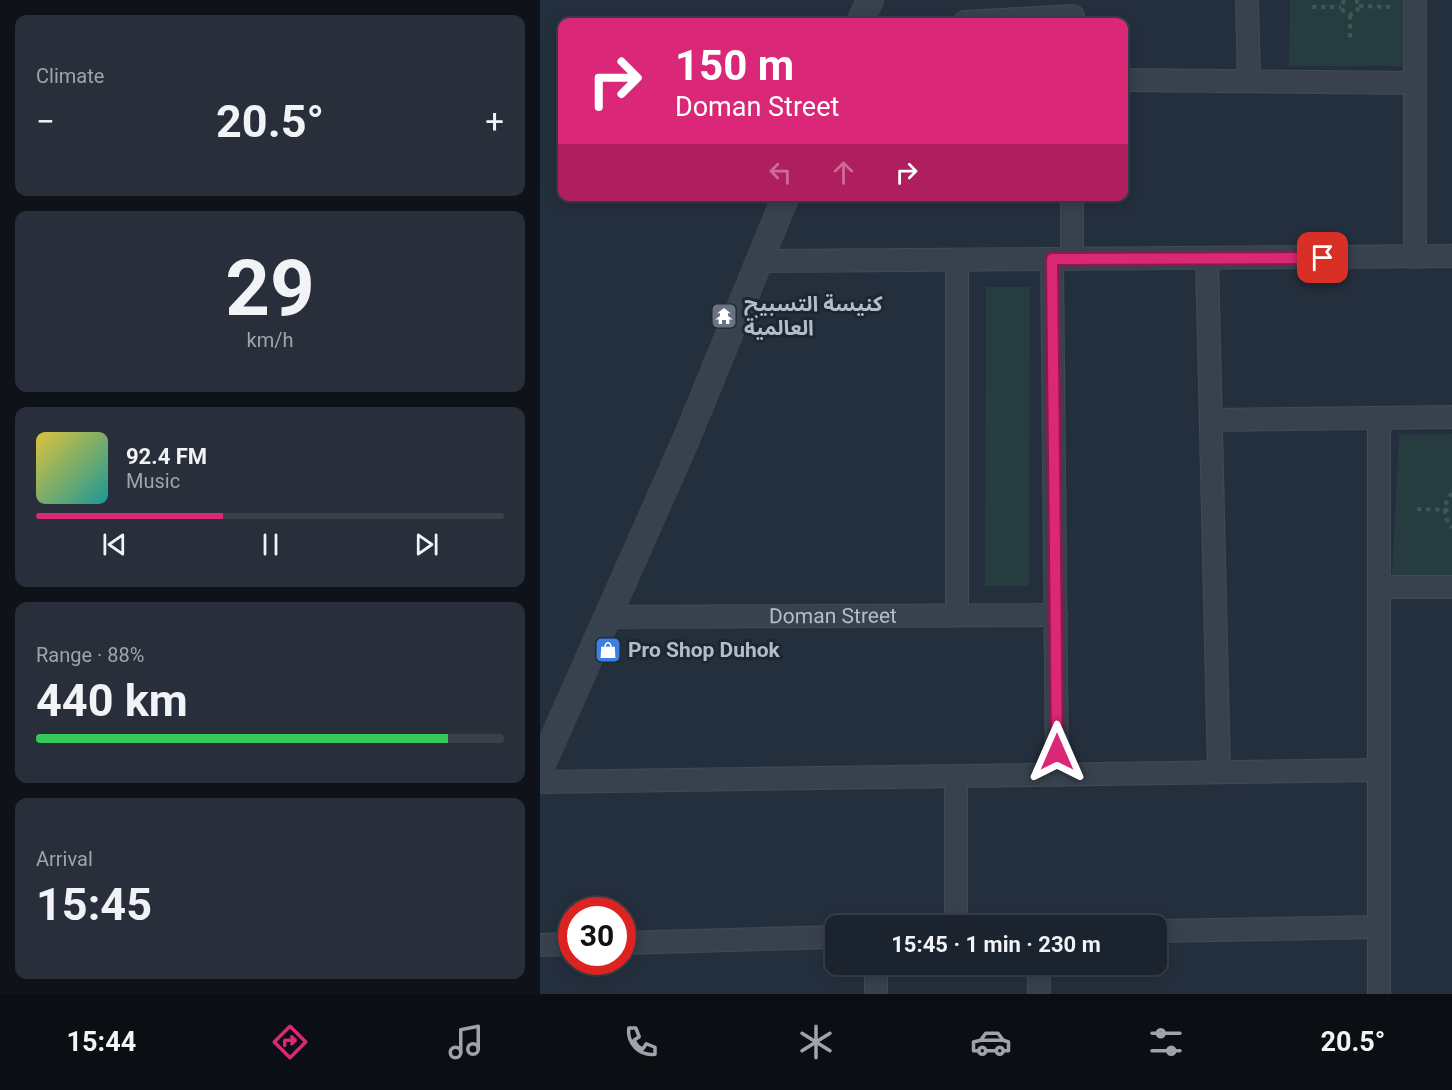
<!DOCTYPE html>
<meta charset="utf-8">
<style>
:root{--surface:#1b232e;--page:#282f3a;--text:#f1f3f6;--muted:#a0a4aa;--line:#39404a;--accent:#db2777}
body{margin:0;font-family:Roboto,"Noto Sans Arabic",sans-serif;background:var(--page);color:var(--text);height:100vh;display:flex;flex-direction:column;font-size:22px;white-space:nowrap}
*{box-sizing:border-box;margin:0}
p{font-size:20px;color:var(--muted)}
.icon{flex:none;width:33px;height:33px;fill:none;stroke:currentColor;stroke-width:2;stroke-linecap:round;stroke-linejoin:round}
.map{position:relative;flex:1;overflow:hidden}
.details{display:flex;flex-direction:column;gap:15px;padding:15px;background:#0f1319;width:540px}
.details>*{flex:none}
.banner{position:absolute;left:18px;top:18px;width:570px;height:183px;border-radius:12px;box-shadow:0 3px 15px #0003,0 0 0 2px var(--line);background:#db2777;color:#fff;overflow:hidden}
.speed{position:absolute;left:18px;top:897px;display:flex;gap:12px;font-size:30px;font-weight:700;text-align:center}
.speed>*{display:grid;place-content:center;width:78px;height:78px;border-radius:50%;background:var(--surface);box-shadow:0 3px 15px #0003,0 0 0 2px var(--line);line-height:1}
.speed .limit{border:9px solid #d22;background:#fff;color:#111}
.pin{position:absolute;display:grid;place-items:center;width:51px;height:51px;color:#fff;margin:-26px;border-radius:12px;box-shadow:0 3px 9px #0006}
.me{position:absolute;width:66px;margin:-33px;rotate:0deg;stroke-linejoin:round;filter:drop-shadow(0 0 4px #0008)}
.turn{display:flex;align-items:center;gap:21px;height:126px;padding:0 18px;font-size:27px}
.turn .icon{width:78px;height:78px;stroke-width:2.5}
.turn b{display:block;font-size:42px;line-height:51px}
.lanes{display:flex;align-items:center;height:57px;padding:0 18px;background:#0003;justify-content:center;gap:30px;direction:ltr}
.lanes .off{opacity:.35}
.big{font-size:45px;font-weight:700;line-height:1.1}
.details .tile{flex:1;display:flex;flex-direction:column;justify-content:center;gap:9px;min-width:0;padding:0 21px;border-radius:12px;background:var(--page)}
.details .dial{align-items:center;gap:0}
.dial b{font-size:78px;line-height:1}
.song{display:flex;align-items:center;gap:18px}
.cover{width:72px;height:72px;border-radius:9px;background:linear-gradient(135deg,hsl(50 70% 55%),hsl(180 70% 35%))}
.played{height:6px;border-radius:3px;background:linear-gradient(90deg,var(--accent) 40%,var(--line) 40%)}
.keys{display:flex;justify-content:space-around;direction:ltr}
.heat{display:flex;justify-content:space-between;align-items:center;font-size:33px;direction:ltr}
.charge{height:9px;border-radius:4px;background:linear-gradient(90deg,#34c759 88%,var(--line) 0)}
.trip{position:absolute;left:285px;top:915px;width:342px;height:60px;border-radius:12px;background:var(--surface);box-shadow:0 3px 15px #0003,0 0 0 2px var(--line);font-weight:700;line-height:60px;text-align:center}
.tab-bar{display:flex;height:96px;justify-content:space-around;align-items:center;background:#0b0e12;color:var(--muted)}
.tab-bar .icon{width:42px;height:42px}
.tab-bar .selected{color:var(--accent)}
.tab-bar b{font-size:27px;color:var(--text)}
main{display:flex;flex:1;min-height:0}
.map>svg:first-child{display:block}
.green{fill:#263c3f}
.lines{fill:none;stroke-linecap:round;stroke-linejoin:round}
.minor-casing{stroke:#414a57;stroke-width:24}
.tertiary-casing{stroke:#414a57;stroke-width:28}
.path{stroke:#3f5557;stroke-width:4;stroke-dasharray:4.5 4.5;stroke-linecap:butt}
.minor{stroke:#38414e;stroke-width:22}
.tertiary{stroke:#38414e;stroke-width:27}
.route-casing{stroke:#8e194d;stroke-width:15}
.route{stroke:#db2777;stroke-width:10}
.labels{text-anchor:middle;stroke-width:6;stroke-linejoin:round;paint-order:stroke}
.poi-label{font-size:21px;font-weight:bold;fill:#b4bcc9;stroke:#1d2633;text-anchor:start}
.street-label{font-size:21px;fill:#b4bcc9;stroke:#1d2633}
</style>
<main>
<section class="details">
<div class="tile"><p>Climate</p>
<div class="heat"><a>−</a><b class="big">20.5°</b><a>+</a></div>
</div>
<div class="tile dial"><b>29</b><p>km/h</p></div>
<div class="tile">
<div class="song"><i class="cover"></i><div><b>92.4 FM</b><p>Music</p></div></div>
<div class="played"></div>
<div class="keys"><svg class="icon" aria-label="previous" viewBox="0 0 24 24"><path d="M18 5L8 12l10 7zM5 5v14"/></svg><svg class="icon" aria-label="pause" viewBox="0 0 24 24"><path d="M8 5v14M16 5v14"/></svg><svg class="icon" aria-label="next" viewBox="0 0 24 24"><path d="M6 5l10 7-10 7zM19 5v14"/></svg></div>
</div>
<div class="tile"><p>Range · 88%</p><b class="big">440 km</b><div class="charge"></div></div>
<div class="tile"><p>Arrival</p><b class="big">15:45</b></div>
</section>
<div class="map">
<svg width="912" height="994" viewBox="0 0 912 994">
<rect width="100%" height="100%" fill="#242f3e"/>
<path class="green" d="M750 0H863L865 66H749Z
M446 287H490L489 586H445Z
M912 434V577H852L859 435Z"/>
<g class="lines">
<g class="minor-casing">
<g id="minor">
<path d="M707 0 709 81"/>
<path d="M425 22 533 16"/>
<path d="M584 80 875 83"/>
<path d="M875 257V0"/>
<path d="M667 258 679 772"/>
<path d="M512 259 517 775"/>
<path d="M532 259V196"/>
<path d="M219 261 912 256"/>
<path d="M671 420 912 417"/>
<path d="M839 587H912"/>
<path d="M417 615V260"/>
<path id="s1" d="M69 617 516 615"/>
<path d="M416 776V926"/>
<path d="M0 782 839 770"/>
<path d="M616 931 839 927"/>
<path d="M82 943 296 937"/>
<path d="M0 945 32 944"/>
<path d="M336 964V994"/>
<path d="M499 994V964"/>
<path d="M839 994V418"/>
</g>
</g>
<g class="tertiary-casing">
<path id="tertiary" d="M320 22 330 0
M0 769 145 442 246 196"/>
</g>
<path class="path" d="M804 0 802 9 805 13 810 15 817 11 819 5 816 0
M819 6 854 7
M772 7H801
M810 15V41
M912 493C902 505 903 516 912 528
M877 509 912 510"/>
<use href="#minor" class="minor"/>
<use href="#tertiary" class="tertiary"/>
</g>
<g class="lines">
<g class="route-casing">
<path id="route" d="M517 752 512 259 783 258"/>
</g>
<use href="#route" class="route"/>
</g>
<defs>
<g id="temple-square" transform="scale(1.35)"><rect x="-9" y="-9" width="18" height="18" rx="4" fill="#6b7280" stroke="#1d2633"/><path d="M0-6L5-2H3V0L6.5 2.5H4V6H1.5V3h-3V6H-4V2.5H-6.5L-3 0V-2H-5Z" fill="#fff"/></g>
<g id="shop-square" transform="scale(1.35)"><rect x="-9" y="-9" width="18" height="18" rx="4" fill="#3f7fe0" stroke="#1d2633"/><path d="M-5-2.5h2.3a2.7 3.5 0 0 1 5.4 0H5L5.5 6h-11ZM-1.5-2.5h3a1.5 2.3 0 0 0-3 0Z" fill="#fff"/></g>
</defs>
<g fill-rule="evenodd">
<use href="#temple-square" x="184" y="316"/>
<use href="#shop-square" x="68" y="650"/>
</g>
<g class="labels">
<g class="poi-label">
<text x="204" y="311">كنيسة التسبيح<tspan x="204" dy="24">العالمية</tspan></text>
<text x="88" y="657">Pro Shop Duhok</text>
</g>
<g class="street-label">
<text dy="7" stroke="none"><textPath href="#s1" startOffset="224">Doman Street</textPath></text>
</g>
</g>
</svg>
<div class="speed"><div class="limit">30</div></div>
<div class="pin" style="left:783px;top:258px;background:#d93025"><svg class="icon" aria-label="arrive" viewBox="0 0 24 24"><path d="M6 21V4h12l-3 4 3 4H6"/></svg></div>
<svg class="me" style="left:517px;top:752px" viewBox="-20 -20 40 40"><path d="M0-17L14 15 0 8-14 15z" fill="#db2777" stroke="#fff" stroke-width="4"/></svg>
<div class="trip">15:45 · 1 min · 230 m</div>
<div class="banner">
<div class="turn"><svg class="icon" aria-label="right" viewBox="0 0 24 24"><path d="M7 20v-9h11M14 6l5 5-5 5"/></svg><div><b>150 m</b>Doman Street</div></div>
<div class="lanes"><svg class="icon off" aria-label="left" viewBox="0 0 24 24"><path d="M17 20v-9H6M10 6l-5 5 5 5"/></svg><svg class="icon off" aria-label="ahead" viewBox="0 0 24 24"><path d="M12 20V5M6 11l6-6 6 6"/></svg><svg class="icon" aria-label="right" viewBox="0 0 24 24"><path d="M7 20v-9h11M14 6l5 5-5 5"/></svg></div>
</div>
</div>
</main>
<nav class="tab-bar">
<b>15:44</b>
<svg class="icon selected" aria-label="directions" viewBox="0 0 24 24"><path d="M12 3l9 9-9 9-9-9zM9 14v-3h6M13 9l2 2-2 2"/></svg>
<svg class="icon" aria-label="music" viewBox="0 0 24 24"><path d="M9 18V5l10-2v13"/><circle cx="6" cy="18" r="3"/><circle cx="16" cy="16" r="3"/></svg>
<svg class="icon" aria-label="phone" viewBox="0 0 24 24"><path d="M5 4h4l2 5-3 2q2 4 5 5l2-3 5 2v4C11 20 4 13 5 4z"/></svg>
<svg class="icon" aria-label="climate" viewBox="0 0 24 24"><path d="M12 3v18M4 7l16 10M4 17L20 7"/></svg>
<svg class="icon" aria-label="car" viewBox="0 0 24 24"><path d="M5 17H2v-5l4-1 3-4h7l3 4 3 1v5h-3M9 17h6M6 11h13"/><circle cx="7" cy="17" r="2"/><circle cx="17" cy="17" r="2"/></svg>
<svg class="icon" aria-label="filters" viewBox="0 0 24 24"><path d="M4 7h16M4 17h16"/><circle cx="9" cy="7" r="2"/><circle cx="15" cy="17" r="2"/></svg>
<b>20.5°</b>
</nav>
